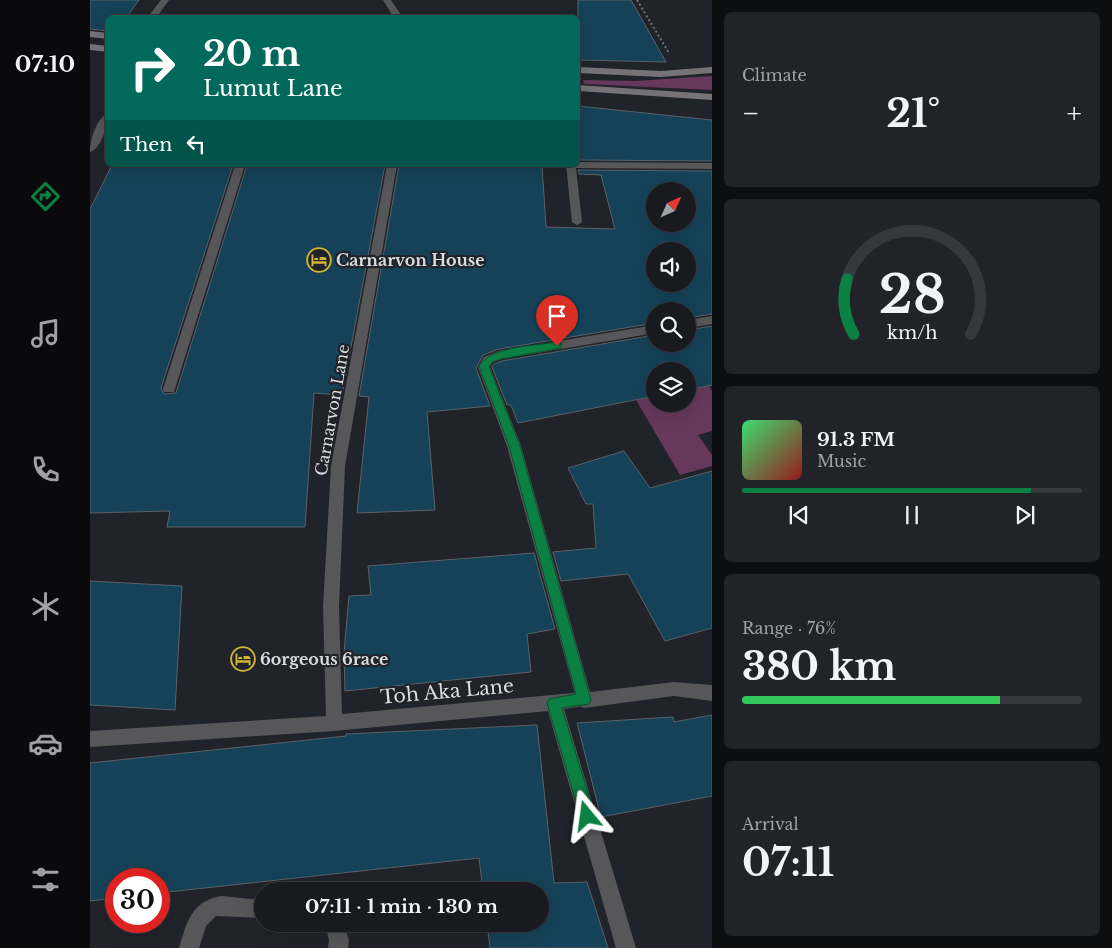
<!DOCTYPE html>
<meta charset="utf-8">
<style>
:root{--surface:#181a1f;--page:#212328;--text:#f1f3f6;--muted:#9fa1a4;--line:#36383d;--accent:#0b8043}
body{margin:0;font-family:"Libre Baskerville",serif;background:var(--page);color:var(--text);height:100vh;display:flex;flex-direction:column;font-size:19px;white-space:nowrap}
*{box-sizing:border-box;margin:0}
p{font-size:16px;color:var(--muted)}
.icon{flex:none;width:28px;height:28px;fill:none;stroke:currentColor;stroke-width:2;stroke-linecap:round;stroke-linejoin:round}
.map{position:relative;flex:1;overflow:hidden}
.drawer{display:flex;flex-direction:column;gap:12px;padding:12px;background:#0d0e11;width:400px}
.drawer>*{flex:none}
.hud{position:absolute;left:15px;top:15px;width:475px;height:152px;border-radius:8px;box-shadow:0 5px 20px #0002,0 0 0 1px var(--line);background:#00695c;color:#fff;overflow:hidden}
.needle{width:32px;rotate:45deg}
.controls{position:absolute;left:556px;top:182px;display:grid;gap:10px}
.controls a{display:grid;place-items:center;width:50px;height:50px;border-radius:50%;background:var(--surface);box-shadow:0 5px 20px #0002,0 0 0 1px var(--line);font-size:25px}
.speed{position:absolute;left:15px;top:868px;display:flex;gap:10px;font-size:25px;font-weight:700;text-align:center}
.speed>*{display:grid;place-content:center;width:65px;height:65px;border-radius:50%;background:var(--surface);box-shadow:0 5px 20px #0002,0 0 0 1px var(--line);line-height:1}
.speed .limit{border:8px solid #d22;background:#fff;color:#111}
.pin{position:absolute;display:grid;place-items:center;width:42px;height:42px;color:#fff;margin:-51px -21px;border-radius:50% 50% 50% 0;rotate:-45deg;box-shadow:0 0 5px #0007}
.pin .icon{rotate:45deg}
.me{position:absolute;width:55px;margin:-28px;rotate:344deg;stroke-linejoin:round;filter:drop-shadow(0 0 4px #0008)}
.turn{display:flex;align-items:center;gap:18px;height:105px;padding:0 15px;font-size:22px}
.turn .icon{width:65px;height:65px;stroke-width:2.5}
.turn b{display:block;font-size:35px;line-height:42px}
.then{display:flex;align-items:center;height:48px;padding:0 15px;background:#0003;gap:10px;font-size:19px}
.big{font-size:38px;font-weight:700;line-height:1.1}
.drawer .card{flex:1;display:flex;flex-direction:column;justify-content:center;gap:8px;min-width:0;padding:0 18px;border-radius:8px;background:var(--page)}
.drawer .dial{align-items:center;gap:0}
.dial svg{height:130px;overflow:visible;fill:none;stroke:var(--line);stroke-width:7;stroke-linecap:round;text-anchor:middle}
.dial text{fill:var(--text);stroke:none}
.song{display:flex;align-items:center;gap:15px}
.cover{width:60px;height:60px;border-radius:8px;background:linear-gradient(135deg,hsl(140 70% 55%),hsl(0 70% 35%))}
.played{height:5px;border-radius:2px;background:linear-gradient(90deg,var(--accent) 85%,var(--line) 85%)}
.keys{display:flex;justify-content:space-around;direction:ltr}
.heat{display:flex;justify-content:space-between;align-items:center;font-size:28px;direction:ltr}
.charge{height:8px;border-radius:4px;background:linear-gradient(90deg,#34c759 76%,var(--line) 0)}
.trip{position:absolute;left:164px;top:882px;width:295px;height:50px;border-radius:25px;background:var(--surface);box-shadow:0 5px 20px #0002,0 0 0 1px var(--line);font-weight:700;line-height:50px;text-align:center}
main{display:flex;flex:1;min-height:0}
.tabs{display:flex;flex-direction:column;width:90px;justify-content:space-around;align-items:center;background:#0a0a0c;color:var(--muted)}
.tabs .icon{width:35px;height:35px}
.tabs .on{color:var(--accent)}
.tabs b{font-size:22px;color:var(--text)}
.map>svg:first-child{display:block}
.green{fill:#67385b}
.building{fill:#154258;stroke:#5b6267;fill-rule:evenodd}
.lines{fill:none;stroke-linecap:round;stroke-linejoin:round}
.path{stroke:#717479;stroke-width:2;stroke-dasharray:2 2.5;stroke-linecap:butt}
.service{fill:#575659;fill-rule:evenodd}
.minor{fill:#575659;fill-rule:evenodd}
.secondary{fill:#757378;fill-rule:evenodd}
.route{fill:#0b8043;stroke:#07532c}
.labels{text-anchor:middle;stroke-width:4.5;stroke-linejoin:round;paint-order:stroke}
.poi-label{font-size:16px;font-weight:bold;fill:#dadce0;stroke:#202329;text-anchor:start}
.street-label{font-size:16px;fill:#dadce0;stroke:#202329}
.near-street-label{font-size:19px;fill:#dadce0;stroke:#202329}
</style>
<main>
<nav class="tabs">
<b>07:10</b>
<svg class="icon on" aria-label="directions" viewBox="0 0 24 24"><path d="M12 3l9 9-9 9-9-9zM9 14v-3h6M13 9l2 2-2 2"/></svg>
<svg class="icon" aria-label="music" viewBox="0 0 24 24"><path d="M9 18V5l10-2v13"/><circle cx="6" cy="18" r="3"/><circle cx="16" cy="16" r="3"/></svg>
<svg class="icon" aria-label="phone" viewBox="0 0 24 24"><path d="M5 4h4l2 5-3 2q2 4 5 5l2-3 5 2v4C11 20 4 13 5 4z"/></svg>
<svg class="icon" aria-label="climate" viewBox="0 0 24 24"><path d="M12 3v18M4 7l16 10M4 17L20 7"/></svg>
<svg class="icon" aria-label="car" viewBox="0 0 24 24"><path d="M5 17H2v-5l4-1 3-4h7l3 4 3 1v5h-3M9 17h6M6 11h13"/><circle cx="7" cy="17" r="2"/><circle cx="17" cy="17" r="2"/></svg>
<svg class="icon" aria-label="filters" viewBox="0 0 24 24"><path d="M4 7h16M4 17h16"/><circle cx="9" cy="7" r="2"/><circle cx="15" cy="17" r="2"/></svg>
</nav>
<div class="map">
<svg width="622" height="948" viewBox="0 0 622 948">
<rect width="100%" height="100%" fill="#202329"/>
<path class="green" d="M622 76V90L494 84 493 80 545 81Z
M619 386 622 391V431L608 435 622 455V466L590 475 546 400 565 396V404H598V390Z"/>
<path class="building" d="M0 0H49L36 18H18V31L0 29Z
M488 0H541L576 62 488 60Z
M488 106 622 120V161L488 160Z
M22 165H143L71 388 74 394 86 393 157 165H295L252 395 224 393 215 527H77L80 511 0 513V209Z
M309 165H452L456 227 525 229 511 175 489 174 488 170 622 171V314L598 318V311H565V323L409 349 393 355 386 368 400 406 337 412 345 510 267 513 279 397 269 396ZM565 191H598V224H565ZM565 251H598V284H565Z
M622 326V385L598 390V371H565V396L428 423 421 405H417L402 367 404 364 412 361 565 335V344H598V330Z
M534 451 560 488 622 471V628L575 641 538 574 471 581 463 552 506 548 503 504H496L478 468Z
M444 553 465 629 437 634 441 672 255 691 254 652 259 596 281 595 278 566Z
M0 581 92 586 85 710 0 705Z
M622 715V796L511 817 487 723 583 717 584 722Z
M447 725 464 883 497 882 518 948H400L397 924H450V891H393L389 858 69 893V879H26V898L0 901V763L256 736V734Z"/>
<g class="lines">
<path class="path" d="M547 0 579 53"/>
<path class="service" d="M71 0H79L66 18H57Z
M488 162 622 163V169L486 168 492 222 487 225 482 222 476 165H488Z
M145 165H155L85 389 84 392H74L73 389Z
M398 356 404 360 400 367 431 446 500 692 584 682 622 685V701L584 696 494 708 488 705 417 446 388 367 394 357Z"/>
<path class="minor" d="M293 0H301L313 18H304Z
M18 113C18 125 12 148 0 152 0 140 6 119 18 113Z
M297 165H307L255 466 249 607 252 714 494 692 500 695 502 700 500 705 474 709 546 948H526L458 711 244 731 0 747V731L236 716 233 607 241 466Z
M622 316V324L598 328V320Z
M565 325V333L412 359 398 364 392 360 394 357 409 351Z
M132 896 172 900V918L126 916 116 926 109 948H89C97 922 101 901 132 896Z
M235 924H253L259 940 258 948H238L239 940Z"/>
<path class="secondary" d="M0 31 18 33V39L0 37Z
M0 44 18 46V52L0 50Z
M488 67 571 71 622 67V73L571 77 488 73Z
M488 85 622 94V100L488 91Z"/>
</g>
<path class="route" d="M467 342 471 343V348L411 359 402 362 399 367 430 446 501 700 499 704 472 708 505 816 503 821 497 823 492 821 490 816 457 703 459 699 486 694 419 446 389 366C401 346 445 346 467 342Z"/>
<defs>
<g id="hotel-ring" transform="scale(1.25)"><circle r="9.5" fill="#202329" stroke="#d3b635" stroke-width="1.5"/><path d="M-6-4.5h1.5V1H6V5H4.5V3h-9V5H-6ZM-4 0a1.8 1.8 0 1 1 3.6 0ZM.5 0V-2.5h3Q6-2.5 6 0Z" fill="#d3b635"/></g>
</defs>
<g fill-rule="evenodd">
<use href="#hotel-ring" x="229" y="260"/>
<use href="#hotel-ring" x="153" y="659"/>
</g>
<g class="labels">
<g class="poi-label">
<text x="246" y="266">Carnarvon House</text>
<text x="170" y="665">6orgeous 6race</text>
</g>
<g class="street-label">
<text transform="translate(242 410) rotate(-80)" y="6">Carnarvon Lane</text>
</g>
<g class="near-street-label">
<text transform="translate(357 691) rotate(-5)" y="7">Toh Aka Lane</text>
</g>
</g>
</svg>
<div class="controls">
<a><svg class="needle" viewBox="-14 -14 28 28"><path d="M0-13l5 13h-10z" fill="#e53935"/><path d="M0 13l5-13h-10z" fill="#9fa1a4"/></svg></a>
<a><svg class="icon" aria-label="sound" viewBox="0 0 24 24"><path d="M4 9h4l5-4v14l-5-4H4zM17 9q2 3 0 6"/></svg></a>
<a><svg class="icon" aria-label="search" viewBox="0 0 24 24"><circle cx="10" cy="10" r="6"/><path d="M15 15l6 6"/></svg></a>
<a><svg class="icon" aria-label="layers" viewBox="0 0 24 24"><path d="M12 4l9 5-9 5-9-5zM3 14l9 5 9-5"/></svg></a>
</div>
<div class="speed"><div class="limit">30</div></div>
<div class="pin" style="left:467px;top:346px;background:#d93025"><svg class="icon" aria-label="arrive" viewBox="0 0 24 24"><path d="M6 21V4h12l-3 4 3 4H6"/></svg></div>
<svg class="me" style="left:497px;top:816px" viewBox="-20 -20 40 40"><path d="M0-17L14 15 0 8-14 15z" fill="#0b8043" stroke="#fff" stroke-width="4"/></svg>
<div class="trip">07:11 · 1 min · 130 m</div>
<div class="hud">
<div class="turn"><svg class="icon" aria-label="right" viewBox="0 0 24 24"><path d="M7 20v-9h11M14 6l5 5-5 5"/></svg><div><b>20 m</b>Lumut Lane</div></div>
<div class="then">Then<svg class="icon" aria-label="left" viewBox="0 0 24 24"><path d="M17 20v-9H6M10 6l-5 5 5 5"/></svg></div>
</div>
</div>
<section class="drawer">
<div class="card"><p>Climate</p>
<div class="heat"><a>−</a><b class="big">21°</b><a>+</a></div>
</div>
<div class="card dial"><svg viewBox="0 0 100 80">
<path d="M14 69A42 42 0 1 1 86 69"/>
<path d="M14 69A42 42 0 0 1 10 35" stroke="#0b8043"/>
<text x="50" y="56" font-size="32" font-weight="700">28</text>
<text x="50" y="72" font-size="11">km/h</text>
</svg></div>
<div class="card">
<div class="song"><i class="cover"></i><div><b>91.3 FM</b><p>Music</p></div></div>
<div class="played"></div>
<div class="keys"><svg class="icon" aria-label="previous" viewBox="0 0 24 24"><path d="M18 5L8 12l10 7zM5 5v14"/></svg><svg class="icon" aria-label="pause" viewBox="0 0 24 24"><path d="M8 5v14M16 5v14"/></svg><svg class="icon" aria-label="next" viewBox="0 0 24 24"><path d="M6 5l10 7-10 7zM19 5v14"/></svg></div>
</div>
<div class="card"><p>Range · 76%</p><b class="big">380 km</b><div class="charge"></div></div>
<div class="card"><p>Arrival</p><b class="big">07:11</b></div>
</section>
</main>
